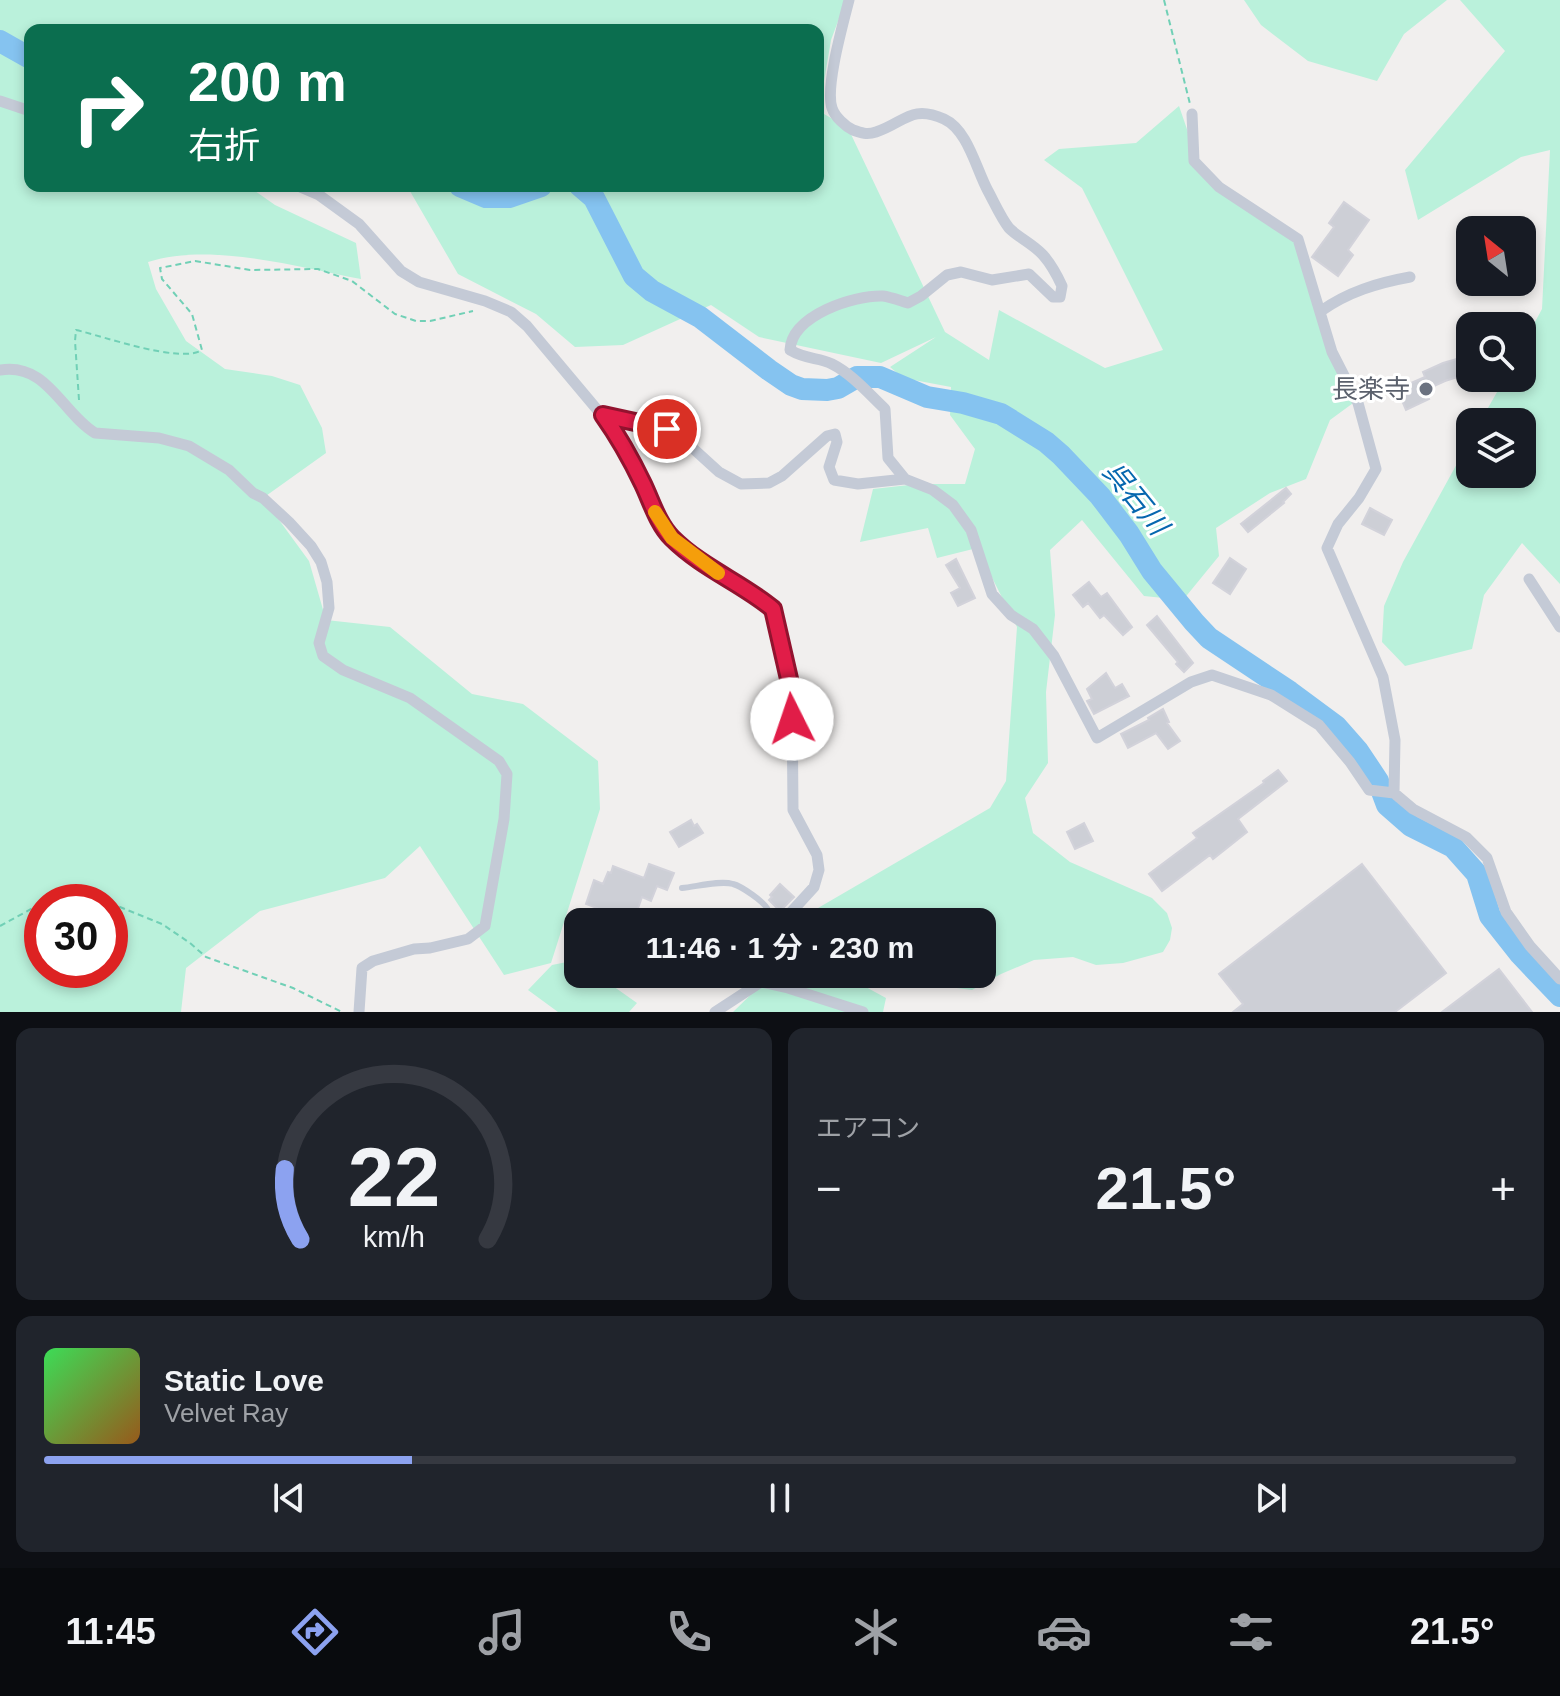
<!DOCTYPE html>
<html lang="ja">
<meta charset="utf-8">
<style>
:root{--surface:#171b24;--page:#20242c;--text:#f1f3f6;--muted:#9ea1a6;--line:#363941;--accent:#8ca2f0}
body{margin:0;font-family:Helvetica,"Noto Sans JP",sans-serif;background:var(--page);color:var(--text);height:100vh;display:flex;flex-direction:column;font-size:30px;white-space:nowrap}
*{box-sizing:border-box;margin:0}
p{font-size:26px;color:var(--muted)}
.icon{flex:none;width:44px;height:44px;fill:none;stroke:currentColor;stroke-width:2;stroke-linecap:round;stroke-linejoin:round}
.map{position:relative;height:1012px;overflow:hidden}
.sheet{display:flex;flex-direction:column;gap:16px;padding:16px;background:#0d0f14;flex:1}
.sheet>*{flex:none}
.banner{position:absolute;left:24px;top:24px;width:800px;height:168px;border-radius:16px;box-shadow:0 4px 12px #0003;background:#0b6e4f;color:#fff;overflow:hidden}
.needle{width:52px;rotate:330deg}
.buttons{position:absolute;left:1456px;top:216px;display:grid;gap:16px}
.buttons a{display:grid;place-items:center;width:80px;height:80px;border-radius:16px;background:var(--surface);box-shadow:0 4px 12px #0003;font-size:40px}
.speed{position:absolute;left:24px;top:884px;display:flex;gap:16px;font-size:40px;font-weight:700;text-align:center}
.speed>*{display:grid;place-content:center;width:104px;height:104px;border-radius:50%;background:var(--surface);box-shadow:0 4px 12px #0003;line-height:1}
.speed .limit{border:12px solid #d22;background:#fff;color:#111}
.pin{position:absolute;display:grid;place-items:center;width:68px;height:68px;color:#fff;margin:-34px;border:4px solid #fff;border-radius:50%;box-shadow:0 2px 8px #0007}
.me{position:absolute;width:88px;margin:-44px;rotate:356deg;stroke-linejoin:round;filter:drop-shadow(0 0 6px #0008)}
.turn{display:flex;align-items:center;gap:28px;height:168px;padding:0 32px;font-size:36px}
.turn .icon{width:104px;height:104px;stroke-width:2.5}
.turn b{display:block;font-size:56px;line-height:68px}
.big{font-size:60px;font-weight:600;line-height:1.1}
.sheet .widget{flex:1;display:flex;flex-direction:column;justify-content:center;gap:12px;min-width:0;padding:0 28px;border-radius:16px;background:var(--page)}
.sheet .dial{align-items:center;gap:0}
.dial svg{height:208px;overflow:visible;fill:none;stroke:var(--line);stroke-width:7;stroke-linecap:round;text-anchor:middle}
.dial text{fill:var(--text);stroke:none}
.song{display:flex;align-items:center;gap:24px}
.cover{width:96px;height:96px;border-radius:12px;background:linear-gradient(135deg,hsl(130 70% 55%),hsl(30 70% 35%))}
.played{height:8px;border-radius:4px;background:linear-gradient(90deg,var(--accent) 25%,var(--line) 25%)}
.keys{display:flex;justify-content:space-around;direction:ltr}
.heat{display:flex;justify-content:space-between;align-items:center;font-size:44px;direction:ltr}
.sheet .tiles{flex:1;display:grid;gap:16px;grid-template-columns:1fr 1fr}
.widget:last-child{grid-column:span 2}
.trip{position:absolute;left:564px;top:908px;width:432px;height:80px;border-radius:16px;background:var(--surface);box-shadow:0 4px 12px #0003;font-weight:600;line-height:80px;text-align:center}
.menu{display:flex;height:128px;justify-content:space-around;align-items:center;background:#090b0e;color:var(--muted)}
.menu .icon{width:56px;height:56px}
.menu .on{color:var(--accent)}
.menu b{font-size:36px;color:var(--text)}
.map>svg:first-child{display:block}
.green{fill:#baf1db;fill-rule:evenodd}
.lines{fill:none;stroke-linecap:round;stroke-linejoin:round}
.river{stroke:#85c3f0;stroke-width:22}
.building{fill:#cdcfd6;stroke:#d2d2da;stroke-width:2}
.path{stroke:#71d0b6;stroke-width:2;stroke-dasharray:6 4;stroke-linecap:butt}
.service{stroke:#c4cad6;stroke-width:6}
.minor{stroke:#c4cad6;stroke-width:11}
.route-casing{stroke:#92132f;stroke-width:20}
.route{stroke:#e11d48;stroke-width:14}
.slow{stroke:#f59e0b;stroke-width:14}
.worship-dot{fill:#6b7280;stroke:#fff;stroke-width:3}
.labels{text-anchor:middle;stroke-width:6;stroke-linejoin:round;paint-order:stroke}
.worship-label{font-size:26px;fill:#5b616d;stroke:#fff;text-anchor:end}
.water-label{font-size:28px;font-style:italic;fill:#0667af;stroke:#fff}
</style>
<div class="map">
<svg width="1560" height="1012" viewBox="0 0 1560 1012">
<rect width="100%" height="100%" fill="#f1efee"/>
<path class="green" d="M0 0H846L831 40 819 111 848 128 945 332 989 360 999 310 1105 368 1163 350 1082 188 1044 160 1059 149 1136 143 1179 106 1200 167 1298 239 1329 340 1360 398 1330 420 1306 479 1270 493 1216 528 1219 556 1183 600 1144 596 1082 520 1050 550 1055 615 1046 692 1048 763 1025 798 1033 833 1070 862 1152 898 1167 913 1172 928 1170 940 1163 952 1123 963 1096 965 1073 957 1034 960 1001 974 972 990 949 987 910 974H982V922H858L848 913 818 908 990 808 1006 781 1017 627 977 548 937 558 928 528 860 542 873 489 918 484H965L975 449 950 415 951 387 903 378 890 367 936 337 881 363 759 337 711 305 623 345 575 347 536 314 458 274 407 186H818V30H30V186H248L275 205 356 243 361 279C297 267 211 242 148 262L156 289 186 341 225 369 272 376 300 385 322 428 326 453 263 498 309 561 326 620 390 627 472 694 523 704 598 761 600 809 551 963 504 975 420 846 385 878 260 911 186 968 181 1012H0ZM42 902H110V970H42Z
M1244 0H1447L1404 34 1377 81 1308 61 1261 25Z
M1460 0H1560V584L1522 543 1484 595 1472 649 1405 666 1382 642 1384 606 1403 562 1470 440V474H1522V422H1480L1505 378H1522V346L1542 309 1550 150 1521 157 1418 220 1405 170 1505 51Z
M577 960 578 974H596L637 1003 629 1012H558L528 990 552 965Z
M772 974H842L886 998 883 1012H733Z"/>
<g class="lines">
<path class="river" d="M0 41 30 58
M460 186 486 197H509L541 186
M580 186 594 198 634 276 652 291 700 317 769 370 791 385 802 389 827 390 838 388 857 377H880L927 397 963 403 1001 414 1046 442 1061 455 1100 496 1129 534 1152 571 1194 622 1209 638 1290 692 1336 726 1358 751 1378 781 1387 805 1411 826 1453 847 1477 874 1490 916 1520 954 1560 996"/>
</g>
<path class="building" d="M1344 202 1369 220 1348 250 1353 255 1338 276 1312 257 1334 227 1329 223Z
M1467 356 1470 373 1445 381 1425 390 1429 399 1406 410 1397 389 1425 377 1423 372 1443 363Z
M1286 488 1291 494 1283 502 1284 503 1248 532 1241 524Z
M1370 508 1392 520 1384 535 1362 524Z
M1230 558 1246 569 1230 594 1213 583Z
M956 559 975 598 958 606 951 593 960 588 946 565Z
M1089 582 1101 597 1107 593 1132 627 1123 635 1104 615 1100 618 1088 603 1083 607 1073 595Z
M1157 616 1193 663 1184 672 1176 664 1178 662 1147 625Z
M1106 673 1115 688 1122 684 1129 696 1094 714 1087 701 1092 699 1087 689Z
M1163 709 1169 722 1167 723 1180 741 1168 749 1156 733 1128 748 1121 734 1149 720 1148 718Z
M1278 770 1287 781 1238 819 1247 832 1213 859 1210 855 1162 891 1149 874 1197 838 1193 833 1264 783 1263 781Z
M691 820 694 826 697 824 703 833 679 847 670 832Z
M1084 823 1093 841 1075 849 1067 832Z
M649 864 674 873 667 890 657 886 651 901 642 897 636 914 632 912 628 922H592L597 908 586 904 594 880 603 884 608 872 611 873 613 866 644 878Z
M1362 864 1446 973 1395 1012H1233L1243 1004 1219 974Z
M780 884 794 897 780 911 769 900 772 897 770 895Z
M1499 969 1532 1012H1442Z"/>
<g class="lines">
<path class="path" d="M1164 0 1190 104
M79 400 75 341 76 330C103 336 180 364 202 350L192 314 162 279 160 268 195 261 250 270 318 269 352 281 395 314 416 321H430L473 311
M43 902C68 894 83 892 108 902
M110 903 162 924 190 943 206 957 293 988 342 1012
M0 926 42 903"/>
<path class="service" d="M682 888C695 887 720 880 733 884 741 886 765 902 768 910 770 915 768 917 766 922"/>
<path class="minor" d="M849 0C843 24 825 87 832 108 835 117 845 126 853 130 861 133 867 135 876 132 904 123 911 104 944 119 968 130 976 169 988 191 994 202 1001 218 1009 228 1019 238 1033 244 1043 255 1051 264 1057 275 1062 286L1060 297H1053L1029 274 992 280 961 272 947 275 921 296 908 303C901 301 891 297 883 296 854 295 792 315 790 350 807 360 818 357 832 364 852 374 869 394 885 409L888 458 905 479 933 490 953 505 971 530 992 594 1011 615 1033 629 1054 656 1097 738 1191 682 1212 675 1271 695 1319 725 1350 762 1369 790 1394 793 1413 809 1466 837 1487 858 1506 912 1530 946 1560 979
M0 101 30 111
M1192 114 1194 161 1219 187 1298 239 1332 352 1358 403 1376 469 1359 498 1338 524 1327 548 1383 677 1395 740 1394 793
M298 186 319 195 359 224 401 271 419 282 485 301 511 312 527 326 605 419 642 482 658 519 672 538 709 568 762 600 773 609 792 692 793 810 817 855 819 870 814 887 782 922
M1321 311C1348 292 1377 283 1410 277
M0 370C47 362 62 413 95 433L159 438 189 446 229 470 253 493 263 498 289 522 311 546 321 562 327 582 329 608 319 643 323 656 343 670 410 698 499 761 507 774 504 819 485 926 468 939 430 948 414 949 373 961 362 968 359 1012
M603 415 675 432 719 472 741 484 769 483 782 476 827 436 835 434 837 442 829 467 834 480 858 484 905 479
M1529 579 1560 627
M761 982 788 988 863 1012
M715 1012 761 982 762 974"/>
</g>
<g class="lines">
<g class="route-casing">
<path id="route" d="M667 429 603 415C618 436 632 461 643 484 652 503 658 524 672 538 702 568 742 583 773 609L792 692V719"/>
</g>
<use href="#route" class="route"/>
<path class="slow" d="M655 512 672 538 718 573"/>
</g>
<circle class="worship-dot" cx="1426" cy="389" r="8"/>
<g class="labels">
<g class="worship-label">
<text x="1410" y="398">長楽寺</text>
</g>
<g class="water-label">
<text transform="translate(1136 498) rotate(51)" y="10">呉石川</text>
</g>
</g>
</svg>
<div class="buttons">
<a><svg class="needle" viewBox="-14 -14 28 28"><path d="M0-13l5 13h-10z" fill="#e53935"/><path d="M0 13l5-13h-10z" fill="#9ea1a6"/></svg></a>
<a><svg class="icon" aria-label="search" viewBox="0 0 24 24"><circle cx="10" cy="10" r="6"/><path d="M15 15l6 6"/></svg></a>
<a><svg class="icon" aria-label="layers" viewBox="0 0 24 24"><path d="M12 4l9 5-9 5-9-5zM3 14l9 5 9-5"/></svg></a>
</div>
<div class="speed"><div class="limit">30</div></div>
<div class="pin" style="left:667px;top:429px;background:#d93025"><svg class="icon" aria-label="arrive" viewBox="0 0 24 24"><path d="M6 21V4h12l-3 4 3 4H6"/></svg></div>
<svg class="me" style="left:792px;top:719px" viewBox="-20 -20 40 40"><circle r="19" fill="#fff"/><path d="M0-13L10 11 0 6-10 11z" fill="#e11d48"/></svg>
<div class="trip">11:46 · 1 分 · 230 m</div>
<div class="banner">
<div class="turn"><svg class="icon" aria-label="right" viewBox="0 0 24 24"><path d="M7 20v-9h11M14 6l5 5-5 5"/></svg><div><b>200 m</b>右折</div></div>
</div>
</div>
<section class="sheet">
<div class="tiles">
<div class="widget dial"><svg viewBox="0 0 100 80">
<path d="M14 69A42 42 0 1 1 86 69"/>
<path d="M14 69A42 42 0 0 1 8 42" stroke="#8ca2f0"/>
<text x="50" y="56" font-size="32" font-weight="700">22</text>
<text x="50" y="72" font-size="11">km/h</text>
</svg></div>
<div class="widget"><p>エアコン</p>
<div class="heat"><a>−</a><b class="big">21.5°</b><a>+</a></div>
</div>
<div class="widget">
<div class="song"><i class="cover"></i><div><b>Static Love</b><p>Velvet Ray</p></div></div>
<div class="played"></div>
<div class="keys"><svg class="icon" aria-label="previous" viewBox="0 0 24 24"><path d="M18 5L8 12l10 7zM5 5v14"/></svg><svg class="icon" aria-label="pause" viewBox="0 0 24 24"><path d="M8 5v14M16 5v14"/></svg><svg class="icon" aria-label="next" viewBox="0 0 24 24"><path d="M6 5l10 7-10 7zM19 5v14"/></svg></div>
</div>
</div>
</section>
<nav class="menu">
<b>11:45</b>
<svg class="icon on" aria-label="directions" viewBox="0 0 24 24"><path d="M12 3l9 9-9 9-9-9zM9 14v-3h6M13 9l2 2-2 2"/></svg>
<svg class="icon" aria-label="music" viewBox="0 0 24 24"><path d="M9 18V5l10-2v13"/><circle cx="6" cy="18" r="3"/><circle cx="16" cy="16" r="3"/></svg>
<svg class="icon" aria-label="phone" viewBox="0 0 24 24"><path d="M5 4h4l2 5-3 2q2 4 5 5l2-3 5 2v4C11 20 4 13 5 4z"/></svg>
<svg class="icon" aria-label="climate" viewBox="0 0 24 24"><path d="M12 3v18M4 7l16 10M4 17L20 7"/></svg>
<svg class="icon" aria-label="car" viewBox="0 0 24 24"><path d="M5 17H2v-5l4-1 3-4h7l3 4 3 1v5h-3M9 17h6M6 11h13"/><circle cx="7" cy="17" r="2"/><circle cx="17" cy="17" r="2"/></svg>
<svg class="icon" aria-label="filters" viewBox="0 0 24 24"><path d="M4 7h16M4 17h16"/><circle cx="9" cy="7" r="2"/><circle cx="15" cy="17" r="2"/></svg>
<b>21.5°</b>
</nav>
